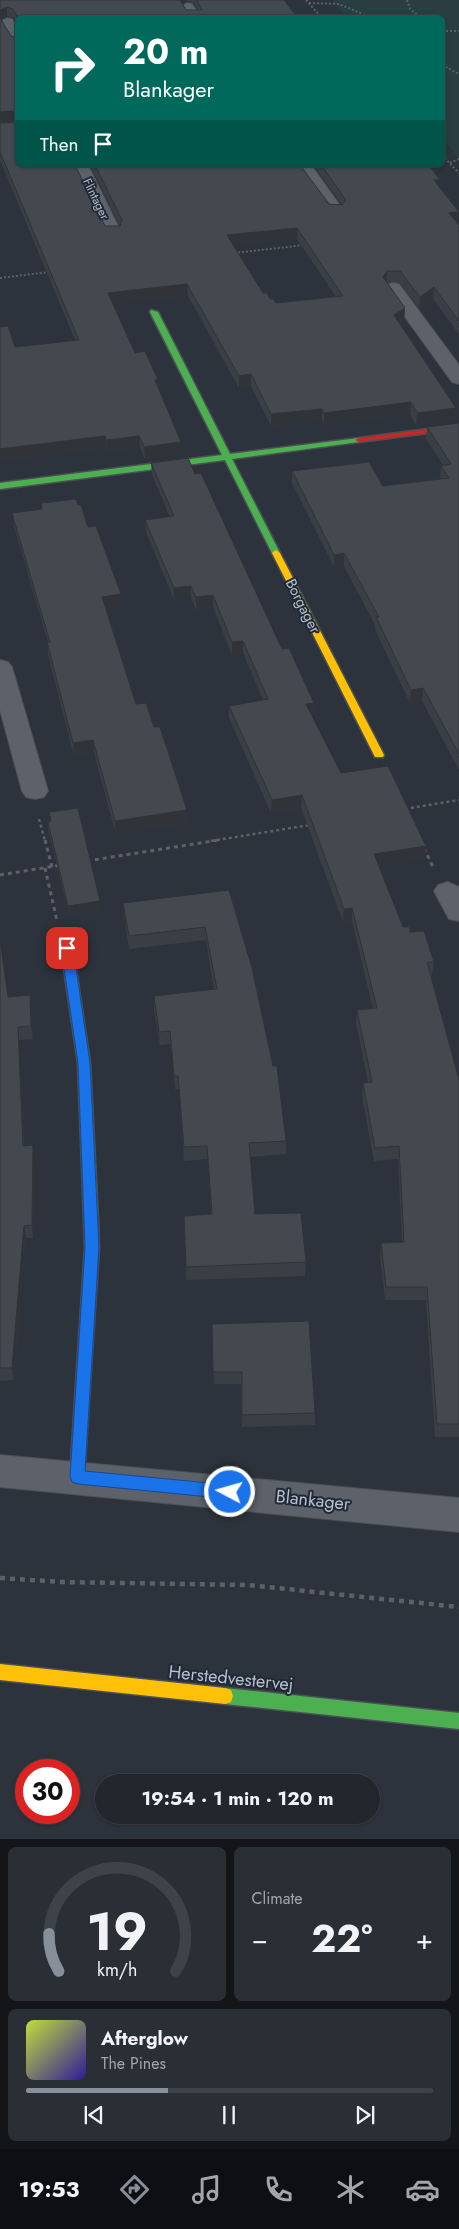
<!DOCTYPE html>
<meta charset="utf-8">
<style>
:root{--surface:#22262d;--page:#2a2e35;--text:#f1f3f6;--muted:#a2a5aa;--line:#3f4349;--accent:#878f9a}
body{margin:0;font-family:Jost,sans-serif;background:var(--page);color:var(--text);height:100vh;display:flex;flex-direction:column;font-size:19px;white-space:nowrap}
*{box-sizing:border-box;margin:0}
p{font-size:16px;color:var(--muted)}
.icon{flex:none;width:28px;height:28px;fill:none;stroke:currentColor;stroke-width:2;stroke-linecap:round;stroke-linejoin:round}
.map{position:relative;height:1839px;overflow:hidden}
.sheet{display:flex;flex-direction:column;gap:8px;padding:8px;background:#131519;flex:1}
.sheet>*{flex:none}
.banner{position:absolute;left:15px;top:15px;width:430px;height:152px;border-radius:8px;box-shadow:0 1px 4px #0004,0 0 0 1px var(--line);background:#00695c;color:#fff;overflow:hidden}
.speed{position:absolute;left:15px;top:1759px;display:flex;gap:10px;font-size:25px;font-weight:700;text-align:center}
.speed>*{display:grid;place-content:center;width:65px;height:65px;border-radius:50%;background:var(--surface);box-shadow:0 1px 4px #0004,0 0 0 1px var(--line);line-height:1}
.speed .limit{border:8px solid #d22;background:#fff;color:#111}
.pin{position:absolute;display:grid;place-items:center;width:42px;height:42px;color:#fff;margin:-21px;border-radius:10px;box-shadow:0 2px 8px #0006}
.me{position:absolute;width:55px;margin:-28px;rotate:276deg;stroke-linejoin:round;filter:drop-shadow(0 0 4px #0008)}
.turn{display:flex;align-items:center;gap:18px;height:105px;padding:0 25px;font-size:22px}
.turn .icon{width:65px;height:65px;stroke-width:2.5}
.turn b{display:block;font-size:35px;line-height:42px}
.then{display:flex;align-items:center;height:48px;padding:0 25px;background:#0003;gap:10px;font-size:19px}
.big{font-size:38px;font-weight:700;line-height:1.1}
.sheet .widget{flex:1;display:flex;flex-direction:column;justify-content:center;gap:8px;min-width:0;padding:0 18px;border-radius:8px;background:var(--page)}
.sheet .dial{align-items:center;gap:0}
.dial svg{height:130px;overflow:visible;fill:none;stroke:var(--line);stroke-width:7;stroke-linecap:round;text-anchor:middle}
.dial text{fill:var(--text);stroke:none}
.song{display:flex;align-items:center;gap:15px}
.cover{width:60px;height:60px;border-radius:8px;background:linear-gradient(135deg,hsl(70 70% 55%),hsl(250 70% 35%))}
.played{height:5px;border-radius:2px;background:linear-gradient(90deg,var(--accent) 35%,var(--line) 35%)}
.keys{display:flex;justify-content:space-around;direction:ltr}
.heat{display:flex;justify-content:space-between;align-items:center;font-size:28px;direction:ltr}
.sheet .tiles{flex:1;display:grid;gap:8px;grid-template-columns:1fr 1fr}
.widget:last-child{grid-column:span 2}
.trip{position:absolute;left:95px;top:1774px;width:285px;height:50px;border-radius:25px;background:var(--surface);box-shadow:0 1px 4px #0004,0 0 0 1px var(--line);font-weight:700;line-height:50px;text-align:center}
.menu{display:flex;height:80px;justify-content:space-around;align-items:center;background:#0e0f12;color:var(--muted)}
.menu .icon{width:35px;height:35px}
.menu .active{color:var(--accent)}
.menu b{font-size:22px;color:var(--text)}
.map>svg:first-child{display:block}
.green{fill:#2a3e42}
.lines{fill:none;stroke-linecap:round;stroke-linejoin:round}
.street-casing{stroke:#4b4f56;stroke-width:2}
.fast-casing{stroke:#4b4f56;stroke-width:3}
.slow-casing{stroke:#4b4f56;stroke-width:3}
.jam-casing{stroke:#4b4f56;stroke-width:3}
.path-far3{stroke:#5b6166;stroke-width:2;stroke-dasharray:2 2;stroke-linecap:butt}
.path-far2{stroke:#5b6166;stroke-width:2.5;stroke-dasharray:3 3;stroke-linecap:butt}
.path-far1{stroke:#5b6166;stroke-width:3;stroke-dasharray:4 4;stroke-linecap:butt}
.path{stroke:#5b6166;stroke-width:4.5;stroke-dasharray:5 5;stroke-linecap:butt}
.street{fill:#5d626a;fill-rule:evenodd}
.fast{fill:#4caf50;fill-rule:evenodd}
.slow{fill:#ffc107;fill-rule:evenodd}
.jam{fill:#c62828;fill-rule:evenodd}
.wall{fill:#3a3f45;fill-rule:evenodd}
.shaded-wall{fill:#303338}
.building{fill:#444950;stroke:#303338;fill-rule:evenodd}
.route{fill:#1a73e8;stroke:#114b97}
.labels{text-anchor:middle;stroke-width:4;stroke-linejoin:round;paint-order:stroke}
.far-street-label{font-size:12px;fill:#b8c0cc;stroke:#202937}
.street-label{font-size:15px;fill:#b8c0cc;stroke:#202937}
.near-street-label{font-size:18px;fill:#b8c0cc;stroke:#202937}
</style>
<div class="map">
<svg width="459" height="1839" viewBox="0 0 459 1839">
<rect width="100%" height="100%" fill="#2d333c"/>
<path class="green" d="M332 0H459V159L443 138 442 18 346 17Z"/>
<g class="lines">
<g class="street-casing">
<path id="street" d="M187 3 192 4 201 18H188L180 7Z
M7 18 12 19 18 29V46L13 45 0 22Z
M72 165H88L121 232 119 236H107L105 232Z
M295 165H311L344 211 342 214H330Z
M393 283 399 284 459 365V384L452 382 384 288 387 284Z
M0 660 8 662 12 667 48 791 44 797 35 799 26 797 22 791 0 710Z
M448 882 459 887V921L449 919 434 891 438 885Z
M0 1455 459 1498V1532L0 1487Z"/>
</g>
<g class="fast-casing">
<path id="fast" d="M151 310 158 312 230 454 359 438 363 440 359 442 232 459 280 553 279 555H273L272 553 225 460 0 489V483L222 455 150 312Z
M67 945 73 949 90 1063 98 1219 96 1223 91 1224 86 1223 84 1219 78 1063 61 949Z
M225 1688 459 1713V1729L225 1704 219 1702 217 1696 219 1690Z"/>
</g>
<g class="slow-casing">
<path id="slow" d="M276 550 280 553 384 755 383 757H375L374 755 272 553Z
M0 1664 225 1688 231 1690 233 1696 231 1702 225 1704 0 1680Z"/>
</g>
<g class="jam-casing">
<path id="jam" d="M459 425V429L359 442 355 440 359 438Z
M91 1214 96 1215 98 1219 99 1247 84 1477 82 1482 77 1484 72 1482 70 1477 85 1247 84 1219 86 1215Z"/>
</g>
<path class="path-far3" d="M306 0 322 18
M407 0 410 9 421 18
M309 3 339 4 372 18
M442 31H459
M442 65 459 74
M442 155 459 173
M450 163 459 159
M234 253 305 245
M0 278 49 272"/>
<path class="path-far2" d="M405 809 459 800
M39 819 45 841
M211 841 310 825"/>
<path class="path-far1" d="M45 840 52 867
M424 848 433 867
M87 861 219 840
M45 868 57 921
M0 875 61 865"/>
<path class="path" d="M0 1578 61 1582 248 1585 459 1607"/>
<use href="#street" class="street"/>
<use href="#fast" class="fast"/>
<use href="#slow" class="slow"/>
<use href="#jam" class="jam"/>
</g>
<path class="wall" d="M0 0H284L298 18H18V25L14 18 7 16 1 19 11 36 18 38V121L0 123ZM187 1 194 3 197 10H186L182 4Z
M0 123 105 226H120L90 165H300L329 204 342 205 313 165H429L440 180 439 187 458 223H457L459 225V334L433 299 419 308 399 282H387L405 308 404 319 399 323 456 408 455 420 416 425 410 414 324 425 322 420 271 426 251 386 239 388 188 296 113 304 135 353 158 380 159 388 181 442 182 454 145 459 140 448 107 452 106 448 0 461V327L15 347 75 340 0 160ZM297 239 336 297 276 303 263 293 233 245Z
M459 423V770L422 701 410 703 375 630V625L344 566 334 567 292 483V471L383 486 441 479 440 478 441 466 443 465 426 439 427 427Z
M151 463 195 474 282 649 314 716H312L341 773 426 846 425 859 379 866 403 927 410 932 434 962 432 975H430L458 1076H459V1437H435L426 1300H385L380 1256 381 1243 402 1242 398 1159 374 1161 362 1096 363 1083 368 1082 356 1023 357 1010 373 1009 352 921 343 922 301 808 271 813 229 718V706L263 700 243 653 232 655 213 607 196 610 191 598 174 600 146 532 145 520 170 517 152 475Z
M41 503 78 505 88 527 121 594V607L106 609 136 704 187 824 116 834 94 753 74 756 48 655V642L14 526 12 513 41 510Z
M49 812 100 901V909L69 914 48 829V822L50 821Z
M229 890 286 1141V1154L250 1157 255 1214 306 1262 305 1276 186 1280 184 1216 211 1214 208 1159 184 1161 179 1089H175L171 1044 160 1045 154 1010V996L214 990 206 940 129 949 124 916 123 903Z
M0 939 8 997 31 1008 33 1039 19 1040 24 1146 33 1145 34 1158 33 1238H26L14 1380 0 1381Z
M212 1324 315 1413V1425L242 1427 241 1384H214Z"/>
<path class="shaded-wall" d="M178 0H187V1L178 7Z
M7 7V16L0 20V10Z
M18 111V121L0 123V112Z
M434 180H440L439 190Z
M459 212 458 223 448 224 449 213Z
M297 228V239L227 246V235Z
M387 271V282L383 277Z
M187 284 188 296 109 305 108 293Z
M434 287 433 299 419 308 420 297Z
M405 308 404 319 393 326 394 315Z
M251 374V386L239 388V376Z
M155 380H158L159 392Z
M411 402 410 414 324 425V413Z
M456 408 455 420 416 425 417 413Z
M322 409V420L271 426V414Z
M105 436 106 448 0 461V449Z
M139 436 140 448 107 452 106 440Z
M181 442 182 454 145 459 144 447Z
M344 553V566L334 567V555Z
M191 586V598L174 600V588Z
M121 594V607L102 610V597Z
M213 595V607L196 610V597Z
M243 641V653L232 655V642Z
M423 688 422 701 410 703 411 690Z
M314 703V716L306 717V704Z
M93 740 94 753 74 756 73 743Z
M302 795 301 808 271 813 272 800Z
M187 810V824L116 834 115 821Z
M426 846 425 859 373 867 374 854Z
M100 901V909L69 914 68 906Z
M352 908V921L343 922 344 909Z
M30 995 31 1008 33 1039 31 1026Z
M18 1027 19 1040 24 1158 23 1146Z
M33 1145 34 1158 33 1238 32 1225Z
M24 1226 26 1238 14 1380 12 1368Z"/>
<path class="building" d="M0 0H180L186 10H202L197 0H284L298 18H18L13 9 7 7 0 10Z
M0 18 11 36 18 38V111L0 112Z
M18 122V165H75L105 226H120L122 220 95 165H300L329 204 342 205 346 200 321 165H429L440 180H434L459 212 449 213 459 225V321L434 287 420 297 400 271H387L383 277 405 308 394 315 456 408 417 413 411 402 324 413 322 409 271 414 251 374 239 376 187 284 108 293 135 353 145 351 158 380H155L181 442 144 447 139 436 106 440 105 436 0 449V327L8 326 15 347 79 340 0 152V123ZM297 228 343 296 276 303 273 299H270L267 293H263L227 235Z
M459 423V754L423 688 411 690 376 617H379L344 553 334 555 292 471 369 462 383 486 449 478 441 466 451 464 427 427Z
M188 458 195 474 201 473 282 649 289 648 314 703 306 704 341 773 388 766 426 846 374 854 403 927H410V932L424 931 434 962H427L458 1076H459V1424H437L427 1287H386L381 1243 404 1242 399 1146 375 1148 363 1083 372 1082 357 1010 377 1008 352 908 344 909 302 795 272 800 229 706 268 699 243 641 232 642 213 595 196 597 191 586 174 588 145 520 174 516 151 463Z
M76 499 78 505H81L88 527 96 526 121 594 102 597 136 704 146 703 154 727H160L187 810 115 821 93 740 73 743 47 642H50L12 513 42 509 41 503Z
M78 808 100 901 68 906 48 822 51 821 49 812Z
M229 890 252 968 273 1066H277L286 1141 249 1143 255 1214 301 1213 306 1262 186 1267 184 1216 212 1214 207 1146 184 1147 178 1076H174L170 1031 159 1032 154 996 217 989 205 927 129 936 123 903Z
M0 939 8 997 30 995 31 1026 18 1027 23 1146 33 1145 32 1225 24 1226 12 1368H0Z
M309 1321 315 1413 242 1415V1372H213L212 1324Z"/>
<path class="route" d="M67 944 73 948 90 1063 99 1247 85 1471 230 1485 235 1487 238 1492 235 1497 230 1499 78 1484 72 1482 70 1477 85 1247 78 1063 61 948Z"/>
<g class="labels">
<g class="far-street-label">
<text transform="translate(96 199) rotate(64)" y="4">Flintager</text>
</g>
<g class="street-label">
<text transform="translate(303 606) rotate(63)" y="5">Borgager</text>
</g>
<g class="near-street-label">
<text transform="translate(313 1500) rotate(6)" y="6">Blankager</text>
<text transform="translate(231 1678) rotate(6)" y="6">Herstedvestervej</text>
</g>
</g>
</svg>
<div class="speed"><div class="limit">30</div></div>
<div class="pin" style="left:67px;top:948px;background:#d93025"><svg class="icon" aria-label="arrive" viewBox="0 0 24 24"><path d="M6 21V4h12l-3 4 3 4H6"/></svg></div>
<svg class="me" style="left:230px;top:1492px" viewBox="-20 -20 40 40"><circle r="17" fill="#1a73e8" stroke="#fff" stroke-width="3"/><path d="M0-11L8 9 0 5-8 9z" fill="#fff"/></svg>
<div class="trip">19:54 · 1 min · 120 m</div>
<div class="banner">
<div class="turn"><svg class="icon" aria-label="right" viewBox="0 0 24 24"><path d="M7 20v-9h11M14 6l5 5-5 5"/></svg><div><b>20 m</b>Blankager</div></div>
<div class="then">Then<svg class="icon" aria-label="arrive" viewBox="0 0 24 24"><path d="M6 21V4h12l-3 4 3 4H6"/></svg></div>
</div>
</div>
<section class="sheet">
<div class="tiles">
<div class="widget dial"><svg viewBox="0 0 100 80">
<path d="M14 69A42 42 0 1 1 86 69"/>
<path d="M14 69A42 42 0 0 1 8 46" stroke="#878f9a"/>
<text x="50" y="56" font-size="32" font-weight="700">19</text>
<text x="50" y="72" font-size="11">km/h</text>
</svg></div>
<div class="widget"><p>Climate</p>
<div class="heat"><a>−</a><b class="big">22°</b><a>+</a></div>
</div>
<div class="widget">
<div class="song"><i class="cover"></i><div><b>Afterglow</b><p>The Pines</p></div></div>
<div class="played"></div>
<div class="keys"><svg class="icon" aria-label="previous" viewBox="0 0 24 24"><path d="M18 5L8 12l10 7zM5 5v14"/></svg><svg class="icon" aria-label="pause" viewBox="0 0 24 24"><path d="M8 5v14M16 5v14"/></svg><svg class="icon" aria-label="next" viewBox="0 0 24 24"><path d="M6 5l10 7-10 7zM19 5v14"/></svg></div>
</div>
</div>
</section>
<nav class="menu">
<b>19:53</b>
<svg class="icon active" aria-label="directions" viewBox="0 0 24 24"><path d="M12 3l9 9-9 9-9-9zM9 14v-3h6M13 9l2 2-2 2"/></svg>
<svg class="icon" aria-label="music" viewBox="0 0 24 24"><path d="M9 18V5l10-2v13"/><circle cx="6" cy="18" r="3"/><circle cx="16" cy="16" r="3"/></svg>
<svg class="icon" aria-label="phone" viewBox="0 0 24 24"><path d="M5 4h4l2 5-3 2q2 4 5 5l2-3 5 2v4C11 20 4 13 5 4z"/></svg>
<svg class="icon" aria-label="climate" viewBox="0 0 24 24"><path d="M12 3v18M4 7l16 10M4 17L20 7"/></svg>
<svg class="icon" aria-label="car" viewBox="0 0 24 24"><path d="M5 17H2v-5l4-1 3-4h7l3 4 3 1v5h-3M9 17h6M6 11h13"/><circle cx="7" cy="17" r="2"/><circle cx="17" cy="17" r="2"/></svg>
</nav>
